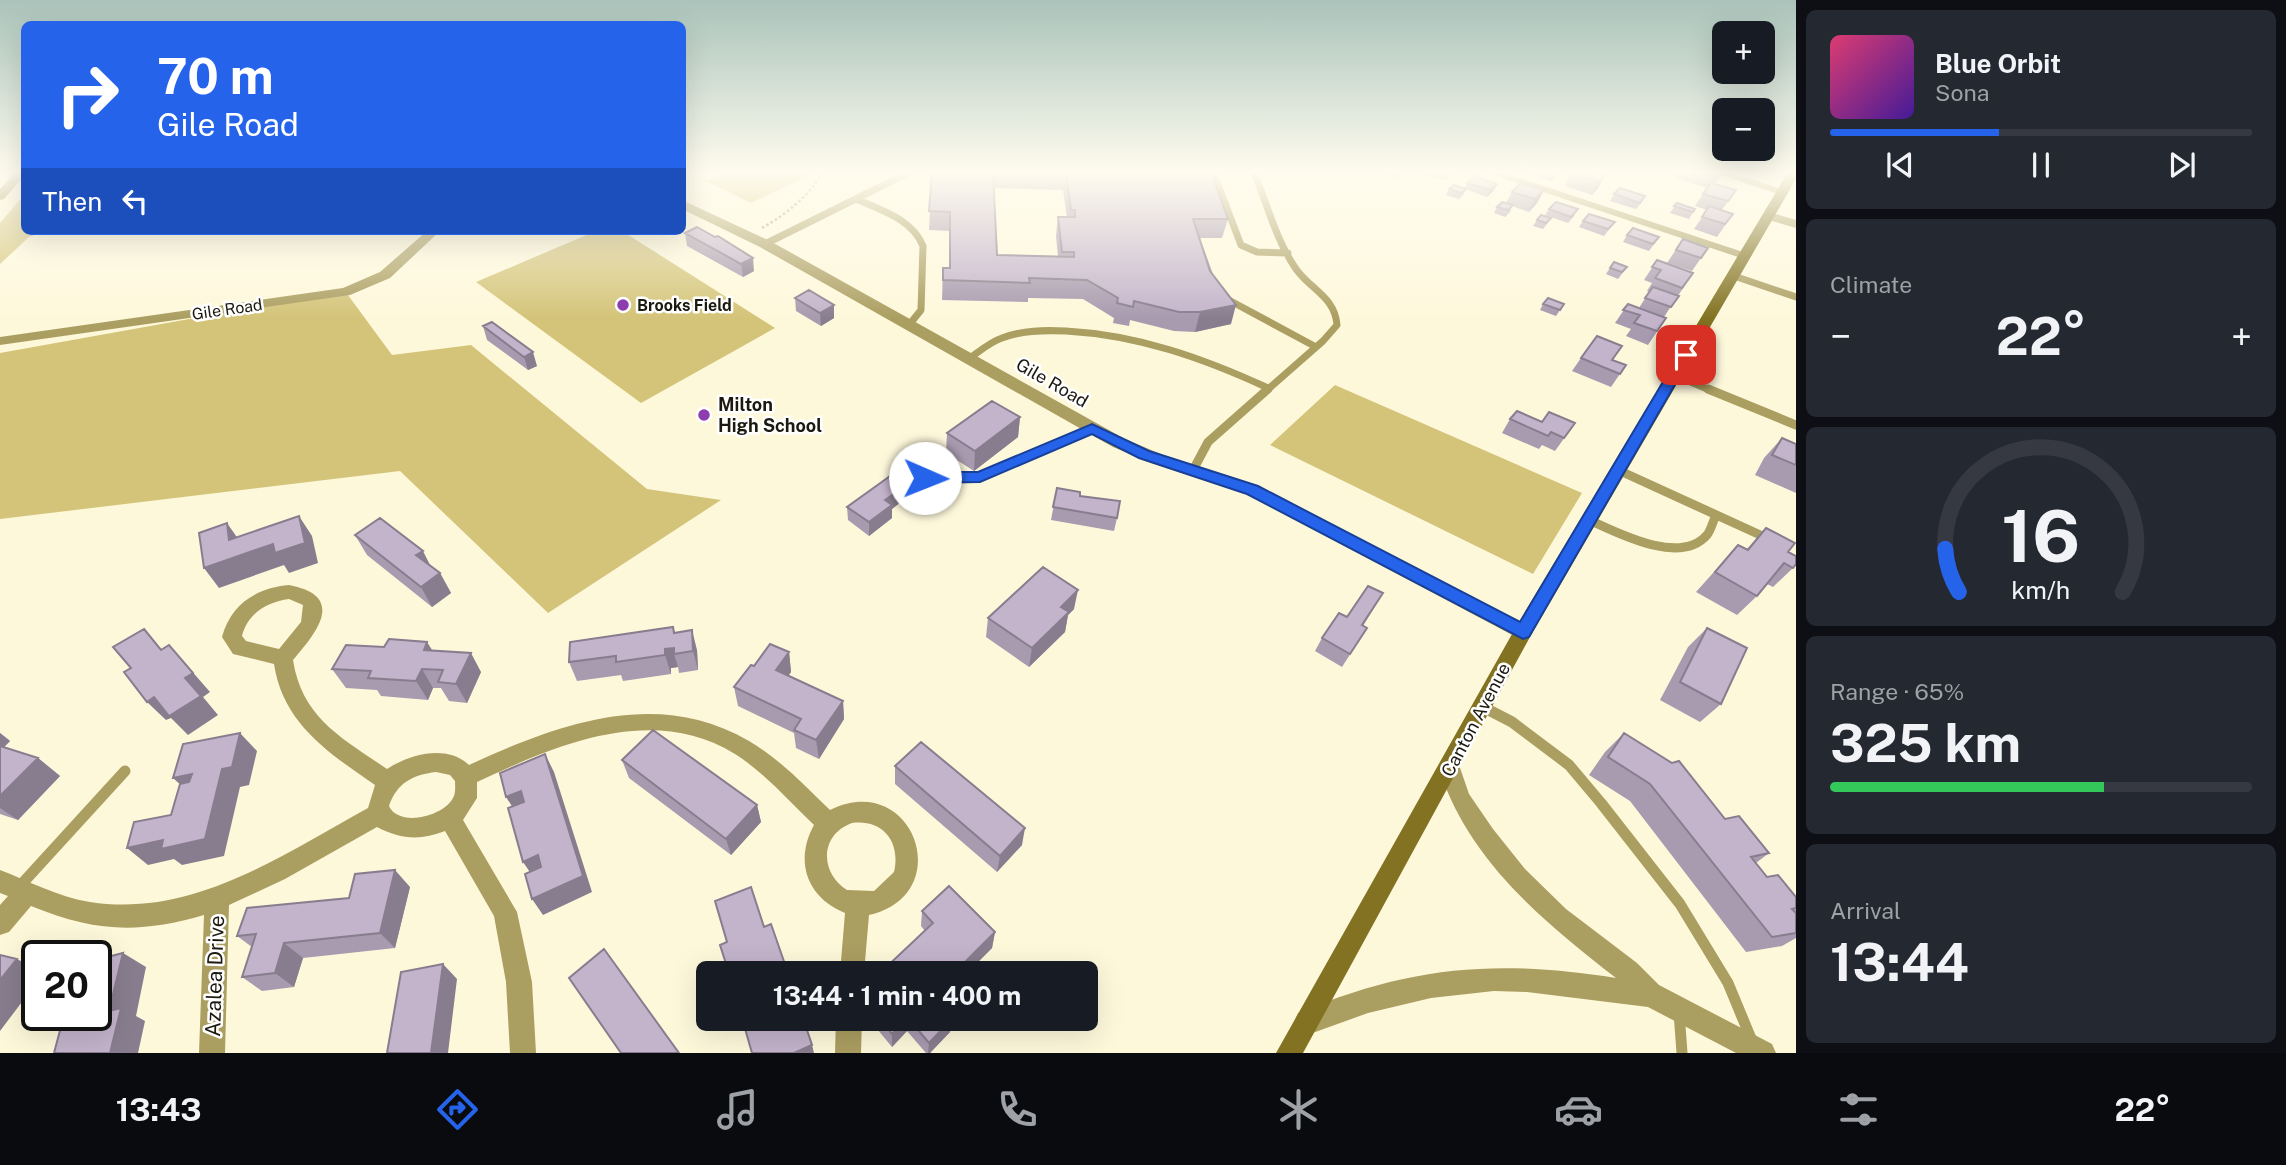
<!DOCTYPE html>
<meta charset="utf-8">
<style>
:root{--surface:#171b24;--page:#242831;--text:#f1f3f6;--muted:#9ea1a6;--line:#363941;--accent:#2563eb}
body{margin:0;font-family:"Public Sans",sans-serif;background:var(--page);color:var(--text);height:100vh;display:flex;flex-direction:column;font-size:26px;white-space:nowrap}
*{box-sizing:border-box;margin:0}
p{font-size:23px;color:var(--muted)}
.icon{flex:none;width:38px;height:38px;fill:none;stroke:currentColor;stroke-width:2;stroke-linecap:round;stroke-linejoin:round}
.map{position:relative;flex:1;overflow:hidden}
.side{display:flex;flex-direction:column;gap:10px;padding:10px;background:#0d0f14;width:490px}
.side>*{flex:none}
.top-card{position:absolute;left:21px;top:21px;width:665px;height:214px;border-radius:10px;box-shadow:0 7px 28px #0002;background:#2563eb;color:#fff;overflow:hidden}
.buttons{position:absolute;left:1712px;top:21px;display:grid;gap:14px}
.buttons a{display:grid;place-items:center;width:63px;height:63px;border-radius:10px;background:var(--surface);box-shadow:0 7px 28px #0002;font-size:35px}
.speed{position:absolute;left:21px;top:940px;display:flex;gap:14px;font-size:35px;font-weight:700;text-align:center}
.speed>*{display:grid;place-content:center;width:91px;height:91px;border-radius:50%;background:var(--surface);box-shadow:0 7px 28px #0002;line-height:1}
.speed .limit{border:4px solid #111;border-radius:10px;background:#fff;color:#111}
.pin{position:absolute;display:grid;place-items:center;width:60px;height:60px;color:#fff;margin:-30px;border-radius:14px;box-shadow:0 4px 10px #0006}
.me{position:absolute;width:77px;margin:-38px;rotate:91deg;stroke-linejoin:round;filter:drop-shadow(0 0 5px #0008)}
.turn{display:flex;align-items:center;gap:24px;height:147px;padding:0 21px;font-size:32px}
.turn .icon{width:91px;height:91px;stroke-width:2.5}
.turn b{display:block;font-size:49px;line-height:60px}
.then{display:flex;align-items:center;height:66px;padding:0 21px;background:#0003;gap:14px;font-size:26px}
.big{font-size:52px;font-weight:700;line-height:1.1}
.side .tile{flex:1;display:flex;flex-direction:column;justify-content:center;gap:10px;min-width:0;padding:0 24px;border-radius:10px;background:var(--page)}
.side .dial{align-items:center;gap:0}
.dial svg{height:182px;overflow:visible;fill:none;stroke:var(--line);stroke-width:7;stroke-linecap:round;text-anchor:middle}
.dial text{fill:var(--text);stroke:none}
.song{display:flex;align-items:center;gap:21px}
.cover{width:84px;height:84px;border-radius:10px;background:linear-gradient(135deg,hsl(340 70% 55%),hsl(260 70% 35%))}
.played{height:7px;border-radius:4px;background:linear-gradient(90deg,var(--accent) 40%,var(--line) 40%)}
.keys{display:flex;justify-content:space-around;direction:ltr}
.heat{display:flex;justify-content:space-between;align-items:center;font-size:38px;direction:ltr}
.charge{height:10px;border-radius:5px;background:linear-gradient(90deg,#34c759 65%,var(--line) 0)}
.trip{position:absolute;left:696px;top:961px;width:402px;height:70px;border-radius:10px;background:var(--surface);box-shadow:0 7px 28px #0002;font-weight:700;line-height:70px;text-align:center}
.tabs{display:flex;height:112px;justify-content:space-around;align-items:center;background:#090b0e;color:var(--muted)}
.tabs .icon{width:49px;height:49px}
.tabs .current{color:var(--accent)}
.tabs b{font-size:32px;color:var(--text)}
main{display:flex;flex:1;min-height:0}
.map>svg:first-child{display:block}
.green{fill:#d4c479}
.lines{fill:none;stroke-linecap:round;stroke-linejoin:round}
.path{stroke:#a39e89;stroke-width:2.5;stroke-dasharray:2.5 2.5;stroke-linecap:butt}
.lane-far2{stroke:#ab9e61;stroke-width:7}
.lane-far1{stroke:#ab9e61;stroke-width:9}
.lane{stroke:#ab9e61;stroke-width:11}
.street{fill:#ab9e61;fill-rule:evenodd}
.secondary{fill:#827222;fill-rule:evenodd}
.wall{fill:#a89aaf;fill-rule:evenodd}
.shaded-wall{fill:#887d8e}
.building{fill:#c3b3cb;stroke:#887d8e;stroke-width:2}
.route{fill:#2563eb;stroke:#184099;stroke-width:2}
.poi-dot{fill:#8d3dad;stroke:#fff;stroke-width:2.5}
.labels{text-anchor:middle;stroke-width:5;stroke-linejoin:round;paint-order:stroke}
.far-poi-label{font-size:16px;font-weight:bold;fill:#1c190f;stroke:#fff;text-anchor:start}
.far-street-label{font-size:16px;fill:#1c190f;stroke:#fff}
.street-label{font-size:18px;fill:#1c190f;stroke:#fff}
.poi-label{font-size:18px;font-weight:bold;fill:#1c190f;stroke:#fff;text-anchor:start}
.near-street-label{font-size:21px;fill:#1c190f;stroke:#fff}
</style>
<main>
<div class="map">
<svg width="1796" height="1053" viewBox="0 0 1796 1053">
<rect width="100%" height="100%" fill="#fef8db"/>
<path class="green" d="M726 172H808L812 174 751 203 706 181Z
M24 195V231H48L29 237 0 264V223Z
M596 231H622L775 328 641 403 476 282Z
M345 291 392 355 471 345 647 489 721 500 548 613 400 471 0 519V353Z
M1335 385 1582 493 1533 574 1270 445Z"/>
<g class="lines">
<path class="path" d="M818 174 843 172
M762 228C785 215 805 199 820 177L815 172"/>
<path class="lane-far2" d="M1213 172 1241 245 1257 252 1288 253
M1254 172C1267 204 1276 240 1296 269 1311 290 1335 297 1337 325L1323 341 1266 391
M856 199C881 210 912 219 923 246L921 310 909 325
M765 244 910 172
M1734 276 1796 297
M1225 298 1316 347
M970 358C980 351 990 342 1002 338 1022 330 1045 330 1066 331 1138 335 1203 358 1268 388
M1674 375 1712 391"/>
<path class="lane-far1" d="M1708 389 1796 425
M1193 470 1208 442 1268 389
M1618 470 1769 539
M925 477H980L1092 428
M1589 520C1618 533 1680 566 1707 535 1711 530 1713 521 1716 515"/>
<path class="lane" d="M1483 707 1512 722 1569 765 1601 803 1680 904 1728 983 1757 1053
M19 887 125 771
M1679 1012 1682 1053"/>
<path class="street" d="M1484 172H1501L1752 255 1746 259 1741 258Z
M1712 172H1729L1788 191 1778 194Z
M682 200 770 241 1125 439 1163 455 1259 486 1530 627 1533 632 1530 637 1523 640 1516 637 1247 494 1151 463 1113 447 760 247 682 209Z
M1769 212 1796 220V228L1765 219 1763 216Z
M427 231H440L390 278 350 295 0 345V337L343 288 380 272Z
M289 585C346 596 318 631 293 660 302 718 342 738 387 769 410 754 447 744 469 765 558 724 657 687 749 741 780 759 805 786 830 810 914 769 958 895 869 915L864 973H840L845 913C807 898 794 861 814 825 789 801 765 773 735 754 652 703 556 745 477 782V798L463 820 517 912 532 982 536 1053H510L506 982 494 916 445 831C420 841 400 839 377 827L285 879 229 905 225 1053H199L204 915C139 934 94 932 31 906L9 932 0 935V905L8 896 0 893V870C29 881 58 897 90 902 193 918 282 855 368 808L375 785C329 753 283 724 274 664L233 654 222 637C231 604 256 588 289 585ZM289 599 303 605 301 622 279 649 246 641 242 636C248 613 267 602 289 599ZM436 772 450 775 455 781C455 786 456 793 453 798 444 816 399 828 389 806 397 783 412 775 436 772ZM852 823C883 819 901 842 894 872L874 891 847 890C820 873 819 835 852 823Z
M1450 759 1458 762 1469 794 1493 829 1525 869 1566 909 1637 963 1659 985 1772 1044 1776 1053H1736L1648 1007 1527 992 1494 991 1431 998 1368 1013 1307 1035 1298 1031 1294 1022 1298 1013C1410 966 1496 959 1616 978 1542 920 1469 861 1439 769L1442 762Z
M836 1018H862L861 1053H835Z"/>
<path class="secondary" d="M16 172H24V176L4 199 0 200V189Z
M1788 172H1796V179L1530 637 1303 1053H1276L1516 627Z"/>
</g>
<path class="wall" d="M932 172H1211L1228 219 1222 238H1200L1231 324 1195 332 1174 331 1130 320 1129 326 1113 323 1114 318 1083 299 1028 298V302L942 300 943 268H950V231L929 230ZM994 188 1063 190 1067 217H1058L1056 236 1058 256 997 255Z
M1385 172H1402L1397 178 1384 174Z
M1421 172H1454L1446 180 1420 174Z
M1523 172H1559L1551 181Z
M1646 172H1659L1657 175Z
M1676 172H1723L1715 184 1736 190 1722 210 1733 214 1717 237 1694 229 1707 210 1695 206 1707 188 1673 177Z
M1571 173 1605 175 1598 188 1592 195 1565 186Z
M1467 183 1497 184 1494 190 1487 197 1466 189 1463 195 1459 199 1446 195 1449 189H1465Z
M1544 190 1537 203 1529 212 1512 206 1510 212 1505 217 1494 213 1497 207 1506 203 1512 192Z
M1614 194 1641 203 1636 209 1610 201Z
M1677 203 1695 209 1689 219 1670 213Z
M1549 209 1575 215 1568 223 1545 215Z
M1551 218 1547 224 1543 229 1533 226 1537 220Z
M1583 221 1615 222 1604 236 1579 227Z
M685 233 754 271 743 277 687 246Z
M1627 235 1659 237 1649 251 1623 242Z
M1683 239 1708 248 1692 271 1667 263Z
M1657 260 1693 273 1664 317 1666 318 1648 345 1626 336 1631 329 1615 323 1628 304 1639 308 1649 292 1647 291 1652 283 1644 280Z
M1627 267 1618 279 1606 274 1610 268Z
M795 298 834 318 821 326 796 311Z
M1543 304H1564L1556 316 1540 310Z
M483 326 537 366 528 370 487 340Z
M1581 358 1613 360 1626 365 1611 387 1572 371Z
M1020 417 1018 437 974 471 946 453 947 433Z
M1510 419 1542 422 1575 423 1555 451 1542 445 1539 449 1502 433Z
M1782 438 1796 444V493L1755 475 1764 458Z
M908 484 907 497 892 509V518L869 536 848 520 847 507Z
M1057 488 1080 496 1117 518 1114 531 1051 520Z
M1766 528 1788 552 1793 568 1773 587 1767 584 1757 596 1737 615 1696 592 1738 545 1746 550Z
M355 535 431 566 440 573 451 593 432 607 367 555Z
M1383 593 1363 626 1367 628 1342 667 1315 651 1322 638 1347 617Z
M1074 609 1068 615 1065 632 1029 667 986 637 988 618Z
M673 627 675 633 697 650 698 670 679 673 678 667 671 668V674L623 681 621 675 577 681 569 662Z
M1707 628 1721 704 1700 722 1660 700 1688 647Z
M432 650 481 672 467 703 449 701 441 688H433L428 700 381 696 377 690 346 688 332 669Z
M789 652 791 672 788 676 843 701 844 719 819 759 796 748 794 733 738 706 734 687 754 666Z
M0 733 10 741 4 747 38 758 60 776 18 820 0 814Z
M1624 733 1725 819 1769 853 1756 863 1767 877 1796 897V911L1795 912 1796 913V938L1782 946 1746 952 1630 801 1589 775 1605 752Z
M622 760 757 805 761 822 731 855 629 778Z
M895 766 1022 845 997 872 895 784Z
M410 887 395 948 303 958 294 987 262 991 242 977 252 947 237 936 349 898Z
M922 911 995 932 992 948 967 973H880L925 931 921 926Z
M868 1018H951L950 1032 930 1053H926L907 1031 892 1047Z"/>
<path class="shaded-wall" d="M1449 172H1454L1446 180Z
M1555 172H1559L1551 181Z
M1605 175 1598 188 1592 195 1598 182Z
M1497 184 1494 190 1487 197 1490 190Z
M1544 190 1537 203 1529 212 1535 199Z
M753 258 754 271 743 277 741 264Z
M834 305V318L821 326 820 313Z
M1236 305 1231 324 1195 332 1200 312Z
M533 352 537 366 528 370 524 357Z
M1020 417 1018 437 974 471 975 451Z
M908 484 907 497 892 509V518L869 536V522L885 500Z
M299 516 312 536 318 563 289 573 284 565 219 588 204 568 229 540 227 523 241 543Z
M423 551 433 571 416 555Z
M440 573 451 593 432 607 421 587Z
M1078 590 1074 609 1068 615 1065 632 1029 667 1032 648 1061 607Z
M692 630 697 650 698 670 693 651Z
M427 642 439 661 424 650Z
M169 645 210 692 203 697 218 715 188 735 171 718 166 720 147 702 185 678Z
M674 648V654L678 667 671 668V674L665 655V649Z
M789 652 791 672 779 689 776 670Z
M471 653 481 672 467 703 456 684Z
M422 669 433 688 428 700 416 681Z
M843 701 844 719 819 759 816 740Z
M0 733 10 741 0 751Z
M240 733 257 751 249 785 240 787 224 856 182 865 174 859 148 865 127 848 163 840 222 769Z
M545 754 554 772 592 892 543 915 532 899 583 876Z
M38 758 60 776 18 820 0 808V796Z
M192 774 193 796 173 778Z
M521 791 531 808 517 814 506 797Z
M757 805 761 822 731 855 726 839Z
M1025 828 1022 845 997 872 1000 856Z
M538 855 549 872 534 878 523 862Z
M395 870 410 887 395 948 380 933Z
M995 932 992 948 967 973H954Z
M284 943 303 958 294 987 275 973Z
M123 953 146 967 136 1016 145 1021 138 1053H110L109 1011Z
M17 959 37 970V982L0 1031V980Z
M443 964 457 979 448 1053H431Z
M907 1018V1031L892 1047V1034Z
M952 1019 950 1032 930 1053H928L929 1043Z
M812 1045 814 1053H794Z"/>
<path class="building" d="M932 172H993L997 255 1074 257V252H1062L1058 217H1075V210H1071L1066 172H1211L1228 219H1193L1210 271 1236 305 1200 312H1179L1134 301 1133 307 1117 303 1118 298 1087 280 1029 278 1030 283 943 280V268H950V212L929 211Z
M1573 172H1593L1605 175 1598 182 1571 173Z
M1702 172H1722L1719 177Z
M1474 176 1497 184 1490 190 1467 183Z
M1521 183 1544 190 1535 199 1512 192Z
M1711 183 1736 190 1728 201 1703 194Z
M1454 185 1466 189 1461 193 1449 189Z
M1620 188 1645 196 1640 203 1614 194Z
M1502 202 1513 205 1508 210 1497 207Z
M1556 202 1578 209 1571 217 1549 209Z
M1677 203 1695 209 1693 212 1674 206Z
M1709 206 1733 214 1725 224 1702 217Z
M1589 214 1615 222 1608 229 1583 221Z
M1541 215 1551 218 1546 223 1537 220Z
M697 227 715 237 718 236 753 258 741 264 685 233Z
M1633 228 1659 237 1653 244 1627 235Z
M1683 239 1708 248 1701 258 1676 250Z
M1657 260 1693 273 1682 288 1655 278 1661 270 1652 267Z
M1614 262 1627 267 1622 272 1610 268Z
M1653 287 1679 296 1671 307 1645 298Z
M809 290 834 305 820 313 795 298Z
M1548 298 1564 304 1560 310 1543 304Z
M1628 304 1666 318 1657 331 1634 323 1640 315 1623 310Z
M492 322 533 352 524 357 483 326Z
M1597 336 1622 346 1612 360 1626 365 1620 374 1581 358Z
M992 401 1020 417 975 451 947 433Z
M1517 411 1542 422 1549 412 1575 423 1564 438 1551 432 1548 436 1510 419Z
M1782 438 1796 444V465L1772 455Z
M893 474 908 484 885 500 892 505 869 522 847 507Z
M1057 488 1080 492V496L1120 501 1117 518 1053 507Z
M299 516 305 543 275 553 273 544 204 568 199 533 227 523 229 540Z
M380 518 423 551 416 555 440 573 421 587 355 535Z
M1766 528 1795 543 1788 552 1796 556V564L1793 568 1784 563 1757 596 1715 572 1738 545 1748 550Z
M1043 567 1078 590 1061 607 1069 612 1032 648 988 618Z
M1368 586 1383 593 1362 625 1367 628 1350 654 1322 638 1339 613 1347 617Z
M673 627 674 633 692 630 693 651 674 654V648L665 649V655L616 662V656L569 662 570 642Z
M1707 628 1747 648 1721 704 1680 682Z
M144 629 161 650 169 645 193 673 185 678 201 696 169 716 154 697 147 702 124 672 131 668 113 647Z
M389 639 427 642 424 650 471 653 456 684 438 682 443 670 422 669 416 681 368 678 371 671 332 669 346 645 384 647Z
M770 644 789 652 776 670 843 701 816 740 794 730 801 719 734 687 751 665 754 666Z
M653 730 757 805 726 839 622 760Z
M240 733 232 767 222 769 205 839 161 849 163 840 127 848 134 822 171 815 180 784 189 782 192 774 173 778 183 744Z
M1624 733 1672 763 1679 761 1725 819 1739 816 1769 853 1751 857 1767 877 1778 875 1796 897V908L1792 909 1796 913V933L1772 937 1650 784 1608 757Z
M921 742 1025 828 1000 856 895 766Z
M0 746 38 758 0 796Z
M545 754 583 876 532 899 525 874 541 867 538 855 523 862 508 808 524 802 521 791 506 797 500 773Z
M395 870 380 933 284 943 275 973 242 977 256 934 237 936 247 908 349 898 355 874Z
M949 886 995 932 954 973H880L933 923 922 911Z
M751 887 764 927 771 924 788 973H729L720 945 727 942 715 901Z
M604 949 679 1053H621L569 978Z
M123 953 109 1011 121 1008 110 1053H54L62 1023 72 1021 73 1015H96V960Z
M0 955 17 959 0 980Z
M443 964 431 1053H387L401 972Z
M742 1018H803L812 1045 794 1053H752Z
M879 1018H907L892 1034Z
M908 1018H951L952 1019 929 1043Z"/>
<linearGradient id="sky" x2="0" y2="1"><stop stop-color="#aac3ba"/><stop offset="0.54" stop-color="#fffcef"/><stop offset="1" stop-color="#fffcef" stop-opacity="0"/></linearGradient>
<rect width="1796" height="319" fill="url(#sky)"/>
<path class="route" d="M1686 351 1692 355 1529 637 1523 639 1247 494 1139 458 1092 434 980 482 925 483 917 478 925 472H978L1092 424 1149 451 1258 486 1520 622 1679 355Z"/>
<g class="poi-dot">
<circle cx="623" cy="305" r="7"/>
<circle cx="704" cy="415" r="7"/>
</g>
<g class="labels">
<g class="far-poi-label">
<text x="637" y="311">Brooks Field</text>
</g>
<g class="far-street-label">
<text transform="translate(227 309) rotate(-8)" y="6">Gile Road</text>
</g>
<g class="street-label">
<text transform="translate(1052 383) rotate(30)" y="6">Gile Road</text>
<text transform="translate(1476 720) rotate(-62)" y="6">Canton Avenue</text>
</g>
<g class="poi-label">
<text x="718" y="411">Milton<tspan x="718" dy="21">High School</tspan></text>
</g>
<g class="near-street-label">
<text transform="translate(215 976) rotate(-88)" y="7">Azalea Drive</text>
</g>
</g>
</svg>
<div class="buttons">
<a>+</a>
<a>−</a>
</div>
<div class="speed"><div class="limit">20</div></div>
<div class="pin" style="left:1686px;top:355px;background:#d93025"><svg class="icon" aria-label="arrive" viewBox="0 0 24 24"><path d="M6 21V4h12l-3 4 3 4H6"/></svg></div>
<svg class="me" style="left:925px;top:478px" viewBox="-20 -20 40 40"><circle r="19" fill="#fff"/><path d="M0-13L10 11 0 6-10 11z" fill="#2563eb"/></svg>
<div class="trip">13:44 · 1 min · 400 m</div>
<div class="top-card">
<div class="turn"><svg class="icon" aria-label="right" viewBox="0 0 24 24"><path d="M7 20v-9h11M14 6l5 5-5 5"/></svg><div><b>70 m</b>Gile Road</div></div>
<div class="then">Then<svg class="icon" aria-label="left" viewBox="0 0 24 24"><path d="M17 20v-9H6M10 6l-5 5 5 5"/></svg></div>
</div>
</div>
<section class="side">
<div class="tile">
<div class="song"><i class="cover"></i><div><b>Blue Orbit</b><p>Sona</p></div></div>
<div class="played"></div>
<div class="keys"><svg class="icon" aria-label="previous" viewBox="0 0 24 24"><path d="M18 5L8 12l10 7zM5 5v14"/></svg><svg class="icon" aria-label="pause" viewBox="0 0 24 24"><path d="M8 5v14M16 5v14"/></svg><svg class="icon" aria-label="next" viewBox="0 0 24 24"><path d="M6 5l10 7-10 7zM19 5v14"/></svg></div>
</div>
<div class="tile"><p>Climate</p>
<div class="heat"><a>−</a><b class="big">22°</b><a>+</a></div>
</div>
<div class="tile dial"><svg viewBox="0 0 100 80">
<path d="M14 69A42 42 0 1 1 86 69"/>
<path d="M14 69A42 42 0 0 1 8 50" stroke="#2563eb"/>
<text x="50" y="56" font-size="32" font-weight="700">16</text>
<text x="50" y="72" font-size="11">km/h</text>
</svg></div>
<div class="tile"><p>Range · 65%</p><b class="big">325 km</b><div class="charge"></div></div>
<div class="tile"><p>Arrival</p><b class="big">13:44</b></div>
</section>
</main>
<nav class="tabs">
<b>13:43</b>
<svg class="icon current" aria-label="directions" viewBox="0 0 24 24"><path d="M12 3l9 9-9 9-9-9zM9 14v-3h6M13 9l2 2-2 2"/></svg>
<svg class="icon" aria-label="music" viewBox="0 0 24 24"><path d="M9 18V5l10-2v13"/><circle cx="6" cy="18" r="3"/><circle cx="16" cy="16" r="3"/></svg>
<svg class="icon" aria-label="phone" viewBox="0 0 24 24"><path d="M5 4h4l2 5-3 2q2 4 5 5l2-3 5 2v4C11 20 4 13 5 4z"/></svg>
<svg class="icon" aria-label="climate" viewBox="0 0 24 24"><path d="M12 3v18M4 7l16 10M4 17L20 7"/></svg>
<svg class="icon" aria-label="car" viewBox="0 0 24 24"><path d="M5 17H2v-5l4-1 3-4h7l3 4 3 1v5h-3M9 17h6M6 11h13"/><circle cx="7" cy="17" r="2"/><circle cx="17" cy="17" r="2"/></svg>
<svg class="icon" aria-label="filters" viewBox="0 0 24 24"><path d="M4 7h16M4 17h16"/><circle cx="9" cy="7" r="2"/><circle cx="15" cy="17" r="2"/></svg>
<b>22°</b>
</nav>
